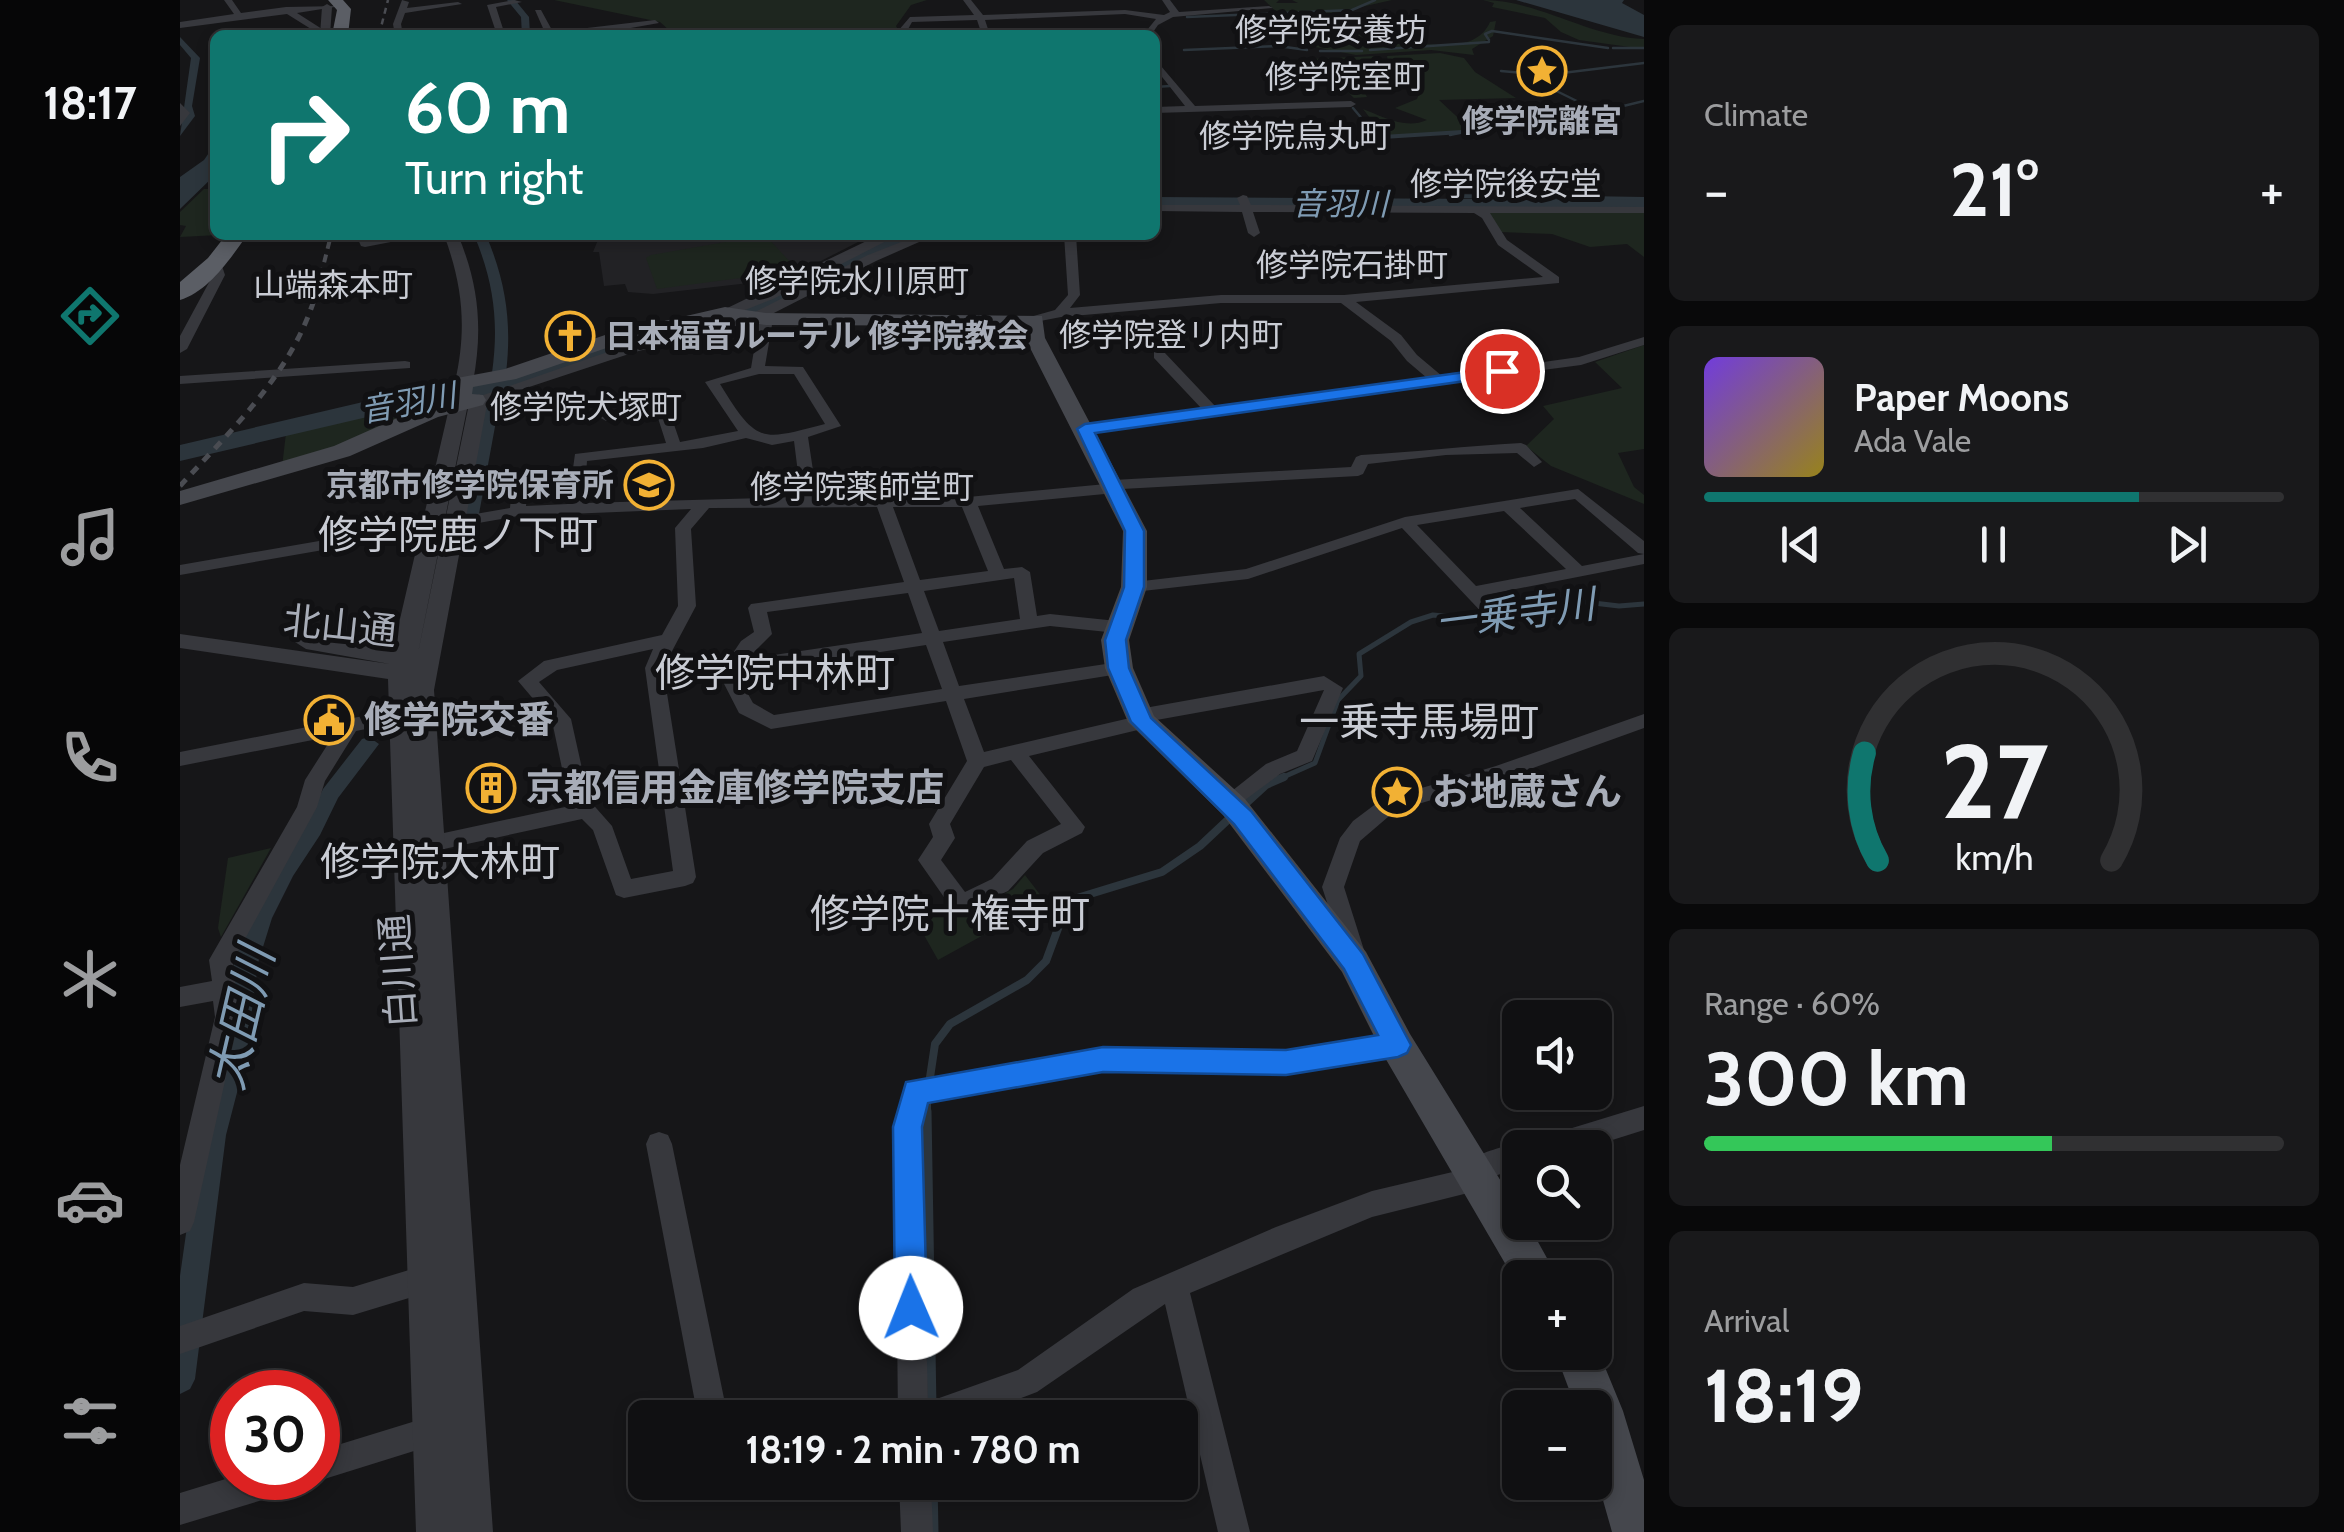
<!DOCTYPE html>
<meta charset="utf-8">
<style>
:root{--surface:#101012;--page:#19191b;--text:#f1f3f6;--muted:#9c9d9f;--line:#303032;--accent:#0f766e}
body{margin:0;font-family:Cabin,"Noto Sans JP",sans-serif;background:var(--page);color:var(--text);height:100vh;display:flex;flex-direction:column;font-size:38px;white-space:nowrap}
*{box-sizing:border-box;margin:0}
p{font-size:32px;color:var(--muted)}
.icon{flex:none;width:55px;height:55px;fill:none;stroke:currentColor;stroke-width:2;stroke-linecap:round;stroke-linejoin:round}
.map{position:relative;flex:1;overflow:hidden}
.side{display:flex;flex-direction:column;gap:25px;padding:25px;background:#09090a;width:700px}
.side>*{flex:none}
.hud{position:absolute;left:30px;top:30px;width:950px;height:210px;border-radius:15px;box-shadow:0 5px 15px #0003,0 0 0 2px var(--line);background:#0f766e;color:#fff;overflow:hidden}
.buttons{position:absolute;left:1322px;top:1000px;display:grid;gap:20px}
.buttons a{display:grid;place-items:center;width:110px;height:110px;border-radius:15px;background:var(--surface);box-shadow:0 5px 15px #0003,0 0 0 2px var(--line);font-size:50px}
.speed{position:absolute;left:30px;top:1370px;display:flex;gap:20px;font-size:50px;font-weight:700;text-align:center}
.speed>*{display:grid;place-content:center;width:130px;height:130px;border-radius:50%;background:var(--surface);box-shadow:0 5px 15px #0003,0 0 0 2px var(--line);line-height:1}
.speed .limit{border:15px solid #d22;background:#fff;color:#111}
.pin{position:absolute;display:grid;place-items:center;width:85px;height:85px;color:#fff;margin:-42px;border:5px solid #fff;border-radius:50%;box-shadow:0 2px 10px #0007}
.me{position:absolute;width:110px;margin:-55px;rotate:359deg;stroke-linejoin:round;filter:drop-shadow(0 0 8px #0008)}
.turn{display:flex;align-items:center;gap:35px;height:210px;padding:0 30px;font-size:45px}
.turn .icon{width:130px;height:130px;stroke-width:2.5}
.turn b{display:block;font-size:70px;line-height:85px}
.big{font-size:75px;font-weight:700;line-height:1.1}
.side .card{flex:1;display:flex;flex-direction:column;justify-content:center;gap:15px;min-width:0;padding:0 35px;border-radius:15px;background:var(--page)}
.side .dial{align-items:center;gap:0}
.dial svg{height:260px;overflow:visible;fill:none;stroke:var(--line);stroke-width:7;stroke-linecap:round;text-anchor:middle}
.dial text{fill:var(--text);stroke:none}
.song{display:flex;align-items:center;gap:30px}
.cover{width:120px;height:120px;border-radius:15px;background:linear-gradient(135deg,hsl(260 70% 55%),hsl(50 70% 35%))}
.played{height:10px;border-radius:5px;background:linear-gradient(90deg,var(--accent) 75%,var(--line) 75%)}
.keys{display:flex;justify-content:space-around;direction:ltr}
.heat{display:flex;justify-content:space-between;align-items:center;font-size:55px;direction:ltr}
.charge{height:15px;border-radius:8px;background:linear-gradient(90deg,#34c759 60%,var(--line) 0)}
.trip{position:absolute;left:448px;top:1400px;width:570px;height:100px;border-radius:15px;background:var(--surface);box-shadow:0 5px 15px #0003,0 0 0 2px var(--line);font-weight:700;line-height:100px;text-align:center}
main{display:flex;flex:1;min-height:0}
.menu{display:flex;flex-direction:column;width:180px;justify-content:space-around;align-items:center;background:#060607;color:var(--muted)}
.menu .icon{width:70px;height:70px}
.menu .active{color:var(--accent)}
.menu b{font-size:45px;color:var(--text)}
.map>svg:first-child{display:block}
.built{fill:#222225}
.green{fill:#1e261f}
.water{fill:#2c353c}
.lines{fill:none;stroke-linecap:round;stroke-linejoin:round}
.stream-far4{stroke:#2c353c;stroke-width:2.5}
.stream-far3{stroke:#2c353c;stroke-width:4}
.stream-far2{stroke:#2c353c;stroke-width:5}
.stream-far1{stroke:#2c353c;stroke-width:8}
.stream{stroke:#2c353c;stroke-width:9}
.canal{fill:#2c353c;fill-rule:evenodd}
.river{fill:#2c353c;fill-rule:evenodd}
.minor{fill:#37383d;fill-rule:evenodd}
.tertiary{fill:#37383d;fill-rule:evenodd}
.secondary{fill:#45474d;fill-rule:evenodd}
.trunk{fill:#5b5e65;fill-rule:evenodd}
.rail-far2{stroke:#4a4c52;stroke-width:2.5;stroke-dasharray:6 5;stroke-linecap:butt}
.rail-far1{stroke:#4a4c52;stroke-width:4;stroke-dasharray:8 6;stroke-linecap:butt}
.rail{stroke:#4a4c52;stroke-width:5;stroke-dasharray:9 8;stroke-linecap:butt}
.route{fill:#1a73e8;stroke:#114b97;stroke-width:2.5}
.labels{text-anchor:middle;stroke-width:10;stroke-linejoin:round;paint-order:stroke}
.far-neighbourhood-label{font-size:32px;fill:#c9ccd4;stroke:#111113}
.far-poi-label{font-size:32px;font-weight:bold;fill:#a8adb8;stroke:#111113}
.far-water-label{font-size:32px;font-style:italic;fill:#7f9bb3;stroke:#111113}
.street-label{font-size:38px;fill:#a8adb8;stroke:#111113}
.poi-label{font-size:38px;font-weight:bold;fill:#a8adb8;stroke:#111113;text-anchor:start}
.neighbourhood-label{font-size:40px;fill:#c9ccd4;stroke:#111113}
.water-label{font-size:40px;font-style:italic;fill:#7f9bb3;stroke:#111113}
.near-water-label{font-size:48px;font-style:italic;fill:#7f9bb3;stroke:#111113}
</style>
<main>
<nav class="menu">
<b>18:17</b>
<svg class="icon active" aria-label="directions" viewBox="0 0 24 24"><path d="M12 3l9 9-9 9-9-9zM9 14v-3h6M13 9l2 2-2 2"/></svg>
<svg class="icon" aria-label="music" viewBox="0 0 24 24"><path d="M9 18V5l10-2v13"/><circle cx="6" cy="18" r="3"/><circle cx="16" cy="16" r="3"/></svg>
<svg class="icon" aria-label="phone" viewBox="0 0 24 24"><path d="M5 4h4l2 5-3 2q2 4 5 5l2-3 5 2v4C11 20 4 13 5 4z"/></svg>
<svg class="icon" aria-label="climate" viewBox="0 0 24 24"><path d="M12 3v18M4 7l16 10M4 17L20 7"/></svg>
<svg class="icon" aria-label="car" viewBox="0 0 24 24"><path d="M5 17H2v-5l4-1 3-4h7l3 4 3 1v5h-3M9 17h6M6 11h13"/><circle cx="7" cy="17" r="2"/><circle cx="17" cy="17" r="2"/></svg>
<svg class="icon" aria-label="filters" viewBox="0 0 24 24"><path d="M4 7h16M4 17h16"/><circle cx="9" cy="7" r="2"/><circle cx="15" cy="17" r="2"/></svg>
</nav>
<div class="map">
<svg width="1464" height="1532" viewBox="0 0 1464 1532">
<rect width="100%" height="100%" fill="#161618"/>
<path class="built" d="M420 235H673L682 240 635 264 574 276 578 282 473 294 448 292 445 284 424 286 419 252H413Z"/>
<path class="green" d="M374 0H747L731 5 716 26 721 35H485L490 31 480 22Z
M1084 0H1099L1096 3H1118L1112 0H1212L1137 17 1147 32C1121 43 1102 16 1084 0Z
M1303 0C1358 0 1409 37 1464 39V49L1399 40 1381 32 1365 18 1312 7 1314 3Z
M1316 21 1313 36 1292 49 1294 55 1251 50 1176 55 1120 44 1118 37 1148 41 1144 37C1184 21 1288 73 1310 22Z
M1260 53 1284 58 1295 72 1336 98 1259 100 1290 129 1272 134 1204 136 1183 109C1202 116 1225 130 1247 120L1215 108 1237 99 1239 94 1225 82 1227 77 1208 62 1207 56Z
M1195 56 1206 77 1182 87 1187 97 1174 98 1145 71 1150 67 1130 59Z
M24 189H35V218L29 229 38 235 0 237 6 226 0 225V212Z
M1306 211 1464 212V257L1447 244 1410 247 1372 234 1320 232Z
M585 235 614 266 568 277 477 289 466 258 471 255Z
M1464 345V449L1438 453 1454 487 1464 495V504L1371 466 1346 446 1374 419 1363 406 1442 388 1415 362Z
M202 410 223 423 102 467 106 433Z
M91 848 41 937 38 928 48 858Z
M845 875 865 901 758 960 735 919 770 904 781 917 833 889Z"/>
<path class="water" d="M1336 0H1444L1442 3 1464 15V37Z
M35 144V175L0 209V177L24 160Z"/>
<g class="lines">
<path class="stream-far4" d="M1007 17 1172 10 1195 0
M1309 40 1305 34 1312 31 1428 48
M1433 48H1464
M1004 50 1098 46 1127 50
M1190 50 1309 42
M1140 51H1182
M1321 71 1366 75 1464 63
M1350 78 1407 106
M975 87 990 86
M1173 108 1189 127
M1431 109 1464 101
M1384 116 1419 111
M1319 130 1363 129 1367 127 1359 118 1378 117
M1197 131 1201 135
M1270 135 1293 130"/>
<path class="stream-far3" d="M1198 132 1203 137 1282 132
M1273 196 1464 199"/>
<path class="stream-far2" d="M1099 779 1135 763 1158 700 1181 676 1179 654 1231 622 1253 615 1326 622 1334 609 1388 600 1439 606 1464 604"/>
<path class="stream-far1" d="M1062 807 1086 785 1104 777
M749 1084 755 1044 770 1024 847 980 866 961 883 915 897 898 982 872 1020 846 1053 815
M747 1097V1113"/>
<path class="stream" d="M747 1111 752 1409
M753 1482 754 1532"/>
<path class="canal" d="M327 0H335L349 17 350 35H342L341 17Z
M0 37 20 58 12 106 15 116 0 136 11 58 0 45Z
M294 235H306C326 282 332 323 326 373L319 377 312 373C319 323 314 282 294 235Z
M316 379 323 383 299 514 291 519 283 514 309 383Z
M189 737 199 744 158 798 140 835 113 876 92 918 78 963 67 1054 46 1135 15 1379 10 1389 0 1394V1276L20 1135 43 1054 54 963 70 918 96 865 125 825 143 789 182 739Z"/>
<path class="river" d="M975 197 1464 200V212L975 209Z
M715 235H743L600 309 563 322 437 354 315 395 183 418 0 461V445L183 402 310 381 421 344 547 312 584 299 671 254Z"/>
<path class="minor" d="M44 0H52L61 13 106 7 161 6 117 13 142 29 139 34 107 14 0 28V22L54 14Z
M222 0 229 2 227 8 278 2 282 4 225 13 221 24 223 35H215L213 24Z
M334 0 342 2 316 7 325 35H317L307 5Z
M783 0H791L803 15 945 10 984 15 990 12 982 0H990L999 12 1089 6 1093 8 993 17 978 25 971 35H963L976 19 945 14 805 20 810 35H802L797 20 732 22 727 31 731 35H722L718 31 730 17 794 15Z
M355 10H361L373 32 475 20 479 23 445 29 449 35H441L437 30 366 35Z
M975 59 1015 106 1171 101 1176 104 1171 107 975 113V107L1005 106 975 68Z
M0 103 10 113 0 126Z
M1063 195 1067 196 1071 205 1464 207V213H1310L1327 240 1379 277V283L1176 302 1221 335 1237 355 1262 376 1399 357 1464 337V345L1401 365 900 432 898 429 905 425 1022 409 974 358V352H984L1036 407 1247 378 1227 361 1211 341 1161 303H1041L881 317 850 323V317L875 310 888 295 884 235H896L900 295 890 308 1041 295H1164L1363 277 1318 245 1302 218 1294 213 1073 212 1080 233 1074 237 1068 233 1062 212 975 211V205H1060L1057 198Z
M176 235H188L189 239 247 235 185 247 181 246Z
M739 235H755L696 261 588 316 593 319 585 366 623 367 661 426 628 437 637 497H788L926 484 933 480 1171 467 1176 457 1181 455C1235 452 1287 446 1341 443L1346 445 1362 462 1354 467 1337 453 1266 455 1188 464 1183 474 1178 476 942 489 935 493 798 506 824 569 842 567 850 572 857 616 870 614 937 621 946 627 937 633 870 626 763 642 779 686 939 662 948 668 939 674 784 699 804 752 950 718 952 711 959 709 1144 676 1163 688 1132 761 1100 774 1050 811 1043 808 1040 803 1043 798 1086 764 1117 751 1144 690 971 721 969 727 962 729 849 756 905 827 902 833 863 853 828 891 781 913 773 910 738 860 753 837 749 824 787 761 766 701 591 729 559 713 539 674 561 641 574 632 568 608 571 604 724 582 697 507 529 508 511 529 516 606 483 668 516 877 513 883 505 886 444 898 436 895 413 830 402 819 250 852 242 850 239 844 242 838 250 836 390 806 372 721 338 681 364 661 482 635 498 606 495 528 511 509 338 516 0 575V565L330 508 332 486 340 481 348 486 346 506 388 504 395 454 486 443 477 415 426 421 419 417 421 414 488 407 500 442 558 431 525 382 571 368 579 320 455 352 304 402 292 399 445 346 569 315 688 255ZM579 374H614L645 424C580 441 577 444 540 384ZM566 438 592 445 614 441 621 497 404 503 407 461 523 448ZM713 507H782L808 571 740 580ZM834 578 840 619 759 631 744 591ZM728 593 742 633 567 659 592 634 587 612ZM746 645 762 689 594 715 573 703 557 674ZM473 649 465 668 493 871 451 879 432 826 409 800 391 719 359 682 377 670ZM831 760 881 824 847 841 812 879 785 892 761 860 775 838 770 824 804 767Z
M32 260H40L45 275 7 349 0 353V336L33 275Z
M225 361 230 362V368L0 384V376Z
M1398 489 1464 541V564L1305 595 1323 615 1314 621 1308 619 1222 528 1068 579 954 592 945 587 954 582 1066 569 1225 517ZM1395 499 1458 553 1464 554 1402 566 1340 508ZM1324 511 1386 569 1296 586 1237 525Z
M234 706 241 708 244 713 241 718 176 731 145 781 137 807 53 961 59 1017 14 1222 10 1231 0 1235V1165L35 1017 33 1001 0 1007V987L32 981 29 960 33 953 117 807 125 780 153 736 0 766V752Z
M1464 714V728L1328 777 1215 811 1180 841 1164 887 1184 950 1181 957 1173 960 1165 957 1142 887 1160 838 1173 821 1201 800 1316 766Z
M1217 1034 1226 1037 1229 1045 1226 1053 1217 1056 1106 1073 923 1071 746 1101 741 1127 748 1402 838 1370 953 1289 1096 1227 1192 1191 1281 1170 1285 1161C1302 1154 1331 1140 1349 1147L1340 1148V1168L1311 1177 1308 1188 1192 1217 1010 1293 1070 1532H1038L985 1304 857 1392 789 1418H718L715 1127 727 1083 923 1049 1106 1051Z
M1464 1106V1130L1407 1148H1353L1357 1139 1366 1136Z
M479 1132 488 1135 492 1144 548 1418H518L466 1144 470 1135Z
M252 1263 262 1267 266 1277 262 1287 252 1291 173 1315 124 1311 0 1354V1326L124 1283 173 1287Z
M255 1415 266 1419 270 1430 266 1441 138 1481 128 1478H138V1451Z
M52 1477 118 1478 113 1489 102 1494 0 1525V1493Z
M719 1482H751L753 1532H721Z"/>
<path class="tertiary" d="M147 4 152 7 150 35H140L142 7Z
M264 235H278C299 285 303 329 293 382L284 387 275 382C287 329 283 286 264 235Z
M699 235H718L593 299 545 318 537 313Z
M299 394 308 399 254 690 313 1532H236L208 679 0 648V634L210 664 126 649 115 642 126 635 213 649 270 404 279 399 288 404 238 653 290 399Z"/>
<path class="secondary" d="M545 307 586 313 862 316 865 338 967 531V587L949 640 953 668 974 716 1065 799 1186 952 1230 1034 1340 1212V1222H1347L1378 1278H1340V1289L1204 1056 1162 972 1043 815 948 722 925 668 921 640 941 587 943 531 845 338V326L586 325 545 319 441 343 336 379 293 387 292 394 303 395 306 400 303 405 258 417 170 456 0 505V491L154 446 242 407 269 400 277 378 325 369 428 334Z
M1415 1343 1443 1411 1464 1480V1532H1432L1415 1472V1408H1396L1375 1352H1415Z"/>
<path class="trunk" d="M148 0H163L171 9 168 35H152L157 10Z
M46 235H67C51 258 28 292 0 300V282L28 258Z"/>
<path class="rail-far2" d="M199 35 208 0"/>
<path class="rail-far1" d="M134 303 151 235"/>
<path class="rail" d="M0 486C52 429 110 375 134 300"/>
</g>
<path class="route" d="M1322 367 1330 371 1328 375 915 433 964 531V587L946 640 949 668 971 718 1071 811 1183 954 1231 1045 1227 1053 1218 1057 1106 1075 923 1072 748 1103 742 1127 747 1308 743 1320 731 1325 720 1320 715 1308 713 1127 726 1082 923 1047 1106 1050 1198 1035 1164 969 1054 824 951 722 928 668 925 640 944 587 945 531 897 429 905 424Z"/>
<defs>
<g id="sight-ring" transform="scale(2.5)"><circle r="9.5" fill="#111113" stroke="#f2b134" stroke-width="1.5"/><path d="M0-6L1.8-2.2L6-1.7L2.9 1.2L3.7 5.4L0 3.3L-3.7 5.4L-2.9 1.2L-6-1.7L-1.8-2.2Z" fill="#f2b134"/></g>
<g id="church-ring" transform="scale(2.5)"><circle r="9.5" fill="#111113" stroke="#f2b134" stroke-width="1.5"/><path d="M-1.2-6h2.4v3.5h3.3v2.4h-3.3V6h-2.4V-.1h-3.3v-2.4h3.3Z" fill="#f2b134"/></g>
<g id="school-ring" transform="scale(2.5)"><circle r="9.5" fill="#111113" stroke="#f2b134" stroke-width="1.5"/><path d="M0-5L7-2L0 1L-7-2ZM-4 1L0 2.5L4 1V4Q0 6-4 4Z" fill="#f2b134"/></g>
<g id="civic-ring" transform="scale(2.5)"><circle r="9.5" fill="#111113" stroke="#f2b134" stroke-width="1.5"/><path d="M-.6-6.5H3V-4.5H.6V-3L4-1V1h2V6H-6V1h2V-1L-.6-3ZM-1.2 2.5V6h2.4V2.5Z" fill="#f2b134"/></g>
<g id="building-ring" transform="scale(2.5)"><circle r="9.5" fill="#111113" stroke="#f2b134" stroke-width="1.5"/><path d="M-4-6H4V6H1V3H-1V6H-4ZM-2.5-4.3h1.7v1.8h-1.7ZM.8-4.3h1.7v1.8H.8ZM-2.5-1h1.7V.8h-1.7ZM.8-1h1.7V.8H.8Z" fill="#f2b134"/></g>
</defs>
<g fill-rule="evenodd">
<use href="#sight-ring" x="1362" y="71"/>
<use href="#church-ring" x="390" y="336"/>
<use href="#school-ring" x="469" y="485"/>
<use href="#civic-ring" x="149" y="720"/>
<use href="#building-ring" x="311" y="788"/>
<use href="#sight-ring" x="1217" y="792"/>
</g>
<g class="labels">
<g class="far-neighbourhood-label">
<text x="1151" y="41">修学院安養坊</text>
<text x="1165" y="88">修学院室町</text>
<text x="1115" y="147">修学院烏丸町</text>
<text x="1326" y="195">修学院後安堂</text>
<text x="1172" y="276">修学院石掛町</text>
<text x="677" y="292">修学院水川原町</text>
<text x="153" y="296">山端森本町</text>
<text x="991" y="346">修学院登リ内町</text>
<text x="406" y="418">修学院犬塚町</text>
<text x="682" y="498">修学院薬師堂町</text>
</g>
<g class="far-poi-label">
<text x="1362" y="132">修学院離宮</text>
<text x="425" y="347" text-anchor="start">日本福音ルーテル 修学院教会</text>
<text x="434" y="496" text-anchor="end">京都市修学院保育所</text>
</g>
<g class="far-water-label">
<text x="1160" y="215">音羽川</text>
<text transform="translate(228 403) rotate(-10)" y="11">音羽川</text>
</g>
<g class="street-label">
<text transform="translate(160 626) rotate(6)" y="13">北山通</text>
<text transform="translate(218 971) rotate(-94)" y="13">白川通</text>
</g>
<g class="poi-label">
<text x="184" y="733">修学院交番</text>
<text x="346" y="801">京都信用金庫修学院支店</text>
<text x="1252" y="805">お地蔵さん</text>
</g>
<g class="neighbourhood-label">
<text x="278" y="549">修学院鹿ノ下町</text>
<text x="595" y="687">修学院中林町</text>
<text x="1239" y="736">一乗寺馬場町</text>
<text x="260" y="876">修学院大林町</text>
<text x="770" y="928">修学院十権寺町</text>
</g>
<g class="water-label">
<text transform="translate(1335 613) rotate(-7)" y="14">一乗寺川</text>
</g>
<g class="near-water-label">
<text transform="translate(61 1018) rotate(-77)" y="17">太田川</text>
</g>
</g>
</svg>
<div class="buttons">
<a><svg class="icon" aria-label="sound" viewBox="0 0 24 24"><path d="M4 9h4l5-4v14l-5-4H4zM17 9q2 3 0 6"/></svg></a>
<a><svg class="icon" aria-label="search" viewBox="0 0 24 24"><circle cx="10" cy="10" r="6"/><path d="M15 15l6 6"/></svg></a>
<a>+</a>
<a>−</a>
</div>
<div class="speed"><div class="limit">30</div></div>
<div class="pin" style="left:1322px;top:371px;background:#d93025"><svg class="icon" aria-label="arrive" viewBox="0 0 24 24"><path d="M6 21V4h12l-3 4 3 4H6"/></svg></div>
<svg class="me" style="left:731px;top:1308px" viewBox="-20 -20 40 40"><circle r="19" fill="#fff"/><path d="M0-13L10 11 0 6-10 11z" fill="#1a73e8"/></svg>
<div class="trip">18:19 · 2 min · 780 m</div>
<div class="hud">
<div class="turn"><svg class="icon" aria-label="right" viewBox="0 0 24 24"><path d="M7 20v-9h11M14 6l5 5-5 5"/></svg><div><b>60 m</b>Turn right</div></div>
</div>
</div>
<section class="side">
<div class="card"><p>Climate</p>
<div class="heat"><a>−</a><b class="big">21°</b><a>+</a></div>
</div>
<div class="card">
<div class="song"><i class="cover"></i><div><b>Paper Moons</b><p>Ada Vale</p></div></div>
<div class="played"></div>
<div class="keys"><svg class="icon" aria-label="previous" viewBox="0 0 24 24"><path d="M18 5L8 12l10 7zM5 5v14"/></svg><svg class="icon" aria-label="pause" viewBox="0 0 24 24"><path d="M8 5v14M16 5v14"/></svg><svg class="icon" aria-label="next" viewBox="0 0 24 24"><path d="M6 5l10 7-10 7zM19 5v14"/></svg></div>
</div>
<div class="card dial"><svg viewBox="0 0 100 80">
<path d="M14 69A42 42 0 1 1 86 69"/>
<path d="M14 69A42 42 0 0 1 10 36" stroke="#0f766e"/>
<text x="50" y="56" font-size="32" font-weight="700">27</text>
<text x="50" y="72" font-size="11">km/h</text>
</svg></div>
<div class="card"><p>Range · 60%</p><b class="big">300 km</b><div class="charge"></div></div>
<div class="card"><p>Arrival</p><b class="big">18:19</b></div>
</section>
</main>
